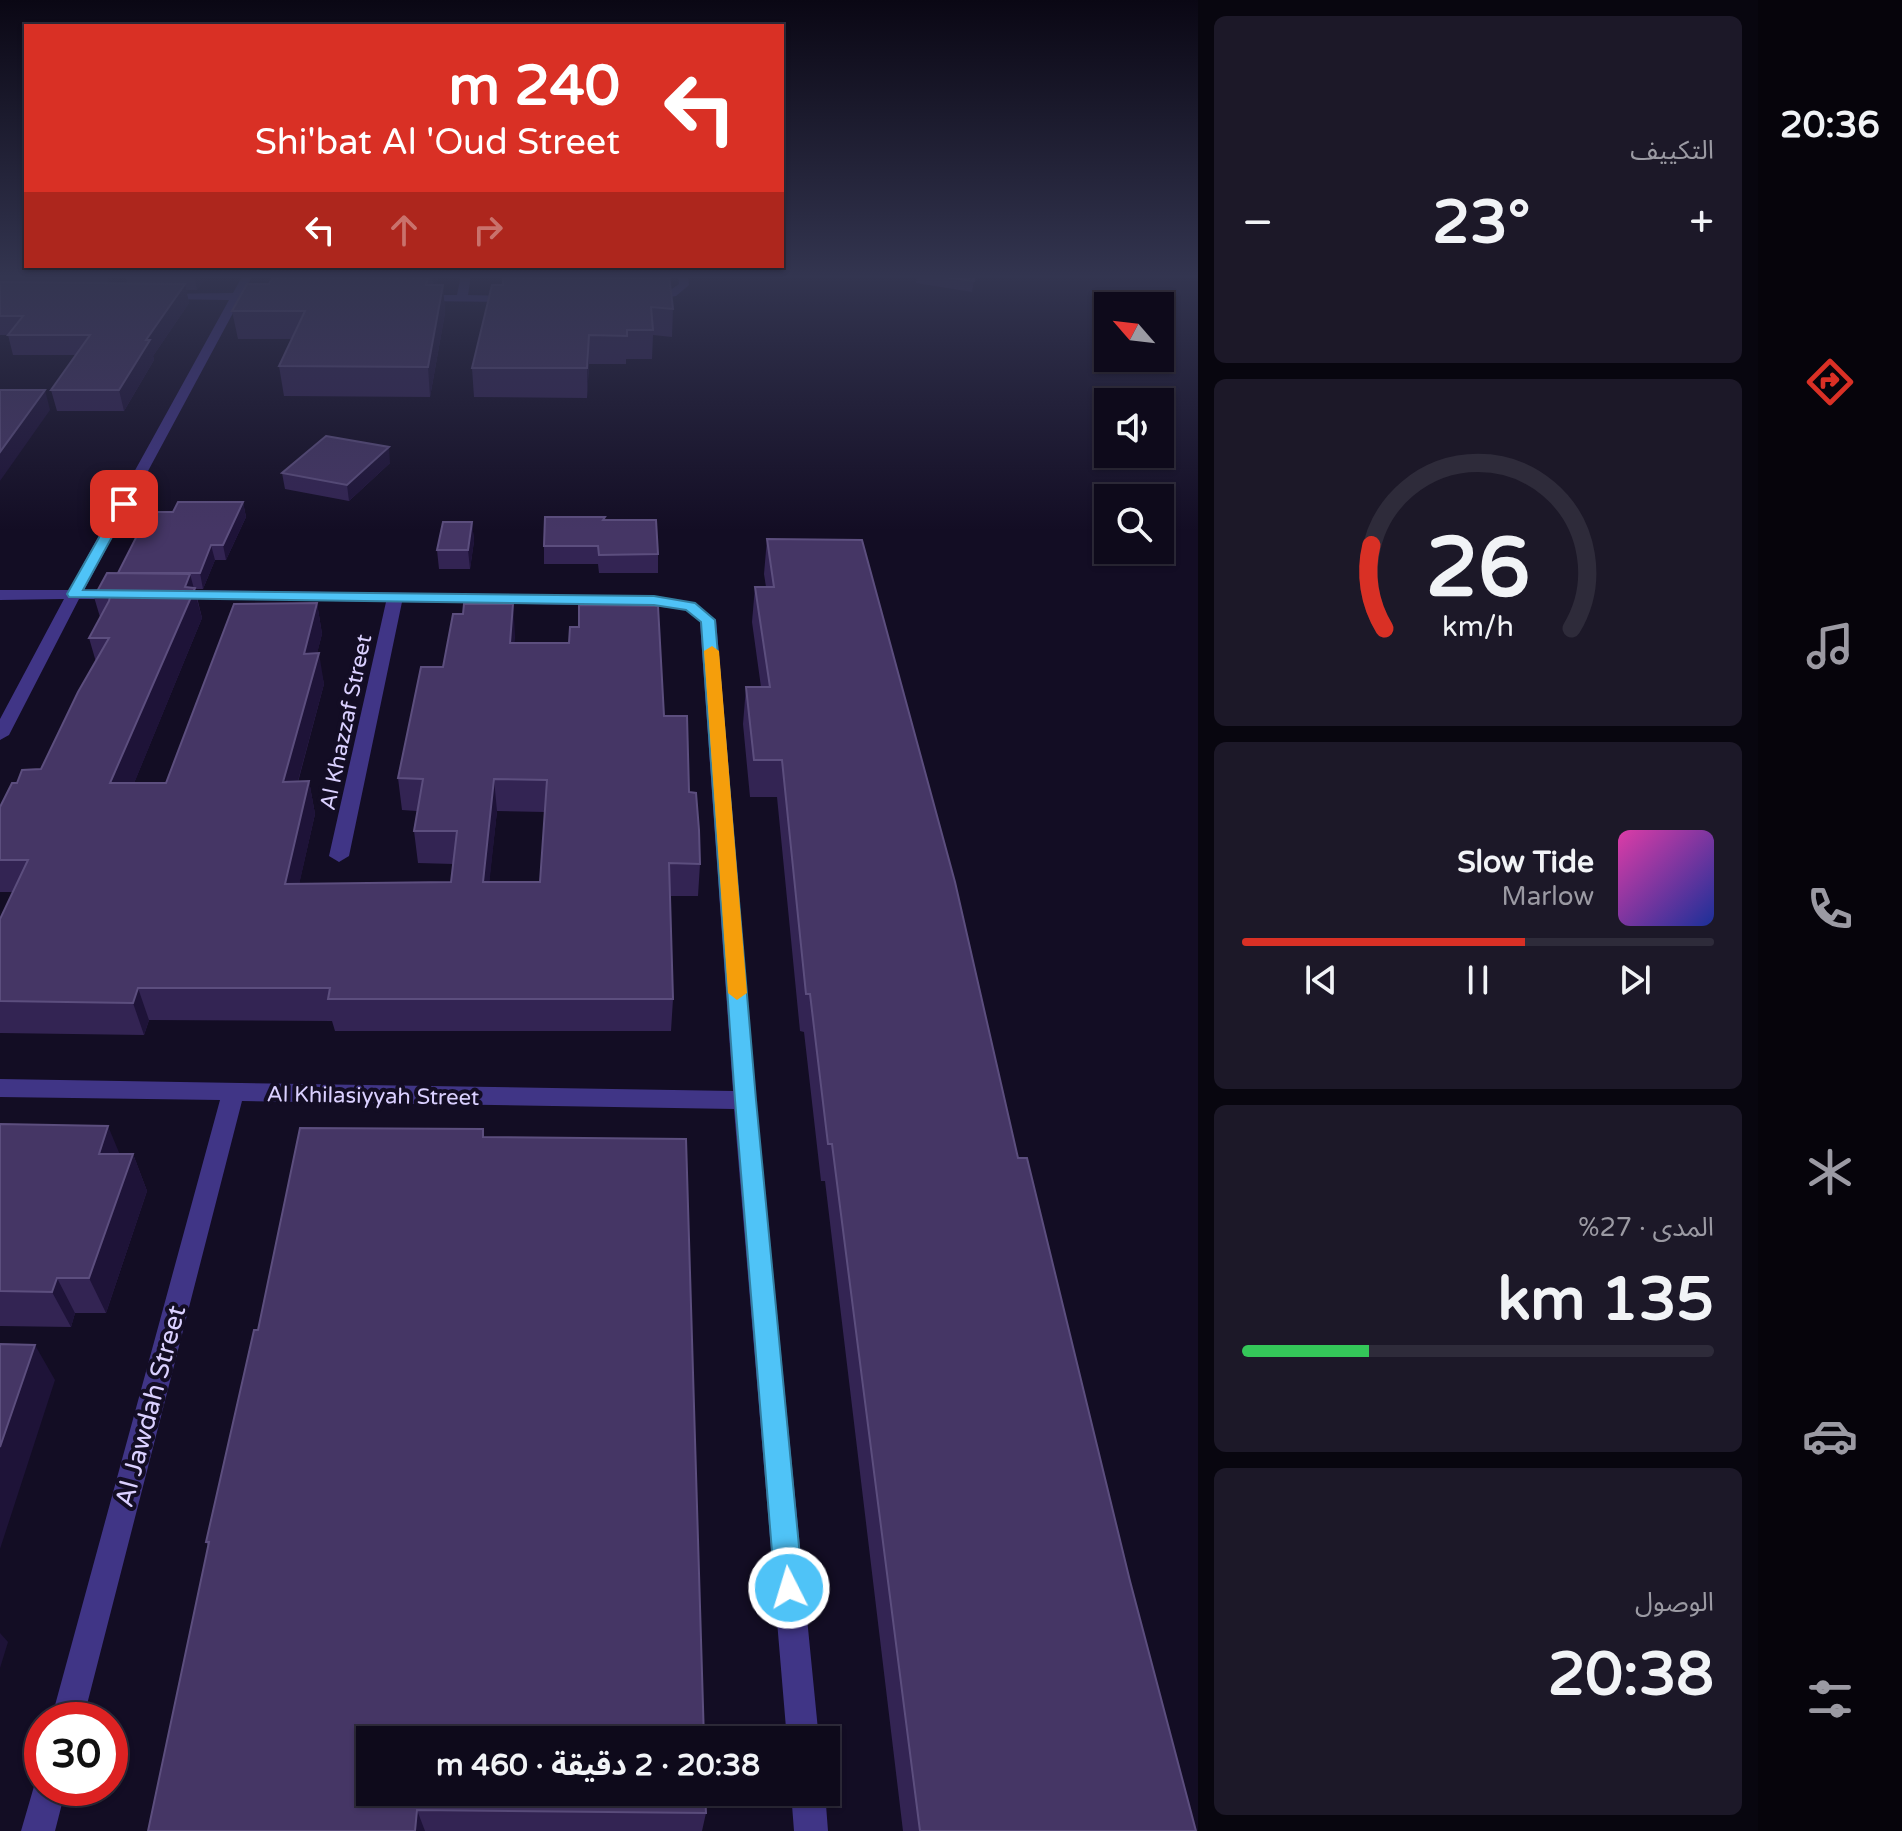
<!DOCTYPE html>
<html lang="ar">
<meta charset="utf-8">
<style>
:root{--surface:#0e0a1b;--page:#1c1828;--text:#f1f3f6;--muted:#9b9aa3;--line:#2e2b3a;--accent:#d93025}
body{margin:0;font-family:"Varela Round","Noto Sans Arabic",sans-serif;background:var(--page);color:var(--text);direction:rtl;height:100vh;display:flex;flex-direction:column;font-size:30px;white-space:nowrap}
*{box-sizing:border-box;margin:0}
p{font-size:26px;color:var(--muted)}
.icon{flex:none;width:44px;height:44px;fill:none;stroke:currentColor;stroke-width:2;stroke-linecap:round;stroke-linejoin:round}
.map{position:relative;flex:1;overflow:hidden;direction:ltr}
.drawer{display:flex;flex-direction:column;gap:16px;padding:16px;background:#08060f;width:560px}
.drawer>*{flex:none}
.guide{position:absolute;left:24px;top:24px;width:760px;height:244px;border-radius:0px;box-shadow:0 2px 6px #0004,0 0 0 2px var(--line);direction:rtl;background:#d93025;color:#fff;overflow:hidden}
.needle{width:52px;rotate:298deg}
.controls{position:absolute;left:1094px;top:292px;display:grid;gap:16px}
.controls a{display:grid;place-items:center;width:80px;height:80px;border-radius:0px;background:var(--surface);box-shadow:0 2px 6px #0004,0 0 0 2px var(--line);font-size:40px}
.speed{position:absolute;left:24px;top:1702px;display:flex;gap:16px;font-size:40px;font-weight:700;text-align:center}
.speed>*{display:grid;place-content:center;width:104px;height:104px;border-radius:50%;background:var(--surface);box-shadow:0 2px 6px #0004,0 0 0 2px var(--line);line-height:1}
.speed .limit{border:12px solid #d22;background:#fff;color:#111}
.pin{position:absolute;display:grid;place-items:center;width:68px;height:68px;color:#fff;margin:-34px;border-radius:16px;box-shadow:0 4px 12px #0006}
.me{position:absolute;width:88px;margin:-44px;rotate:355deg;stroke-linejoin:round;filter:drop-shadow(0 0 6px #0008)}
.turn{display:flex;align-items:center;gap:28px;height:168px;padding:0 32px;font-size:36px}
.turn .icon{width:104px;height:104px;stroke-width:2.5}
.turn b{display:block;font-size:56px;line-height:68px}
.lanes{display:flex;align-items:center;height:76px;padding:0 32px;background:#0003;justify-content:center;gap:40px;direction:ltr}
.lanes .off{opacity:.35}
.big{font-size:60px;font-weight:700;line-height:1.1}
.drawer .card{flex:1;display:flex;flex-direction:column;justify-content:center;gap:12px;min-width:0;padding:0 28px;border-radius:12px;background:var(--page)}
.drawer .dial{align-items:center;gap:0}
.dial svg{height:208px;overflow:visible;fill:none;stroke:var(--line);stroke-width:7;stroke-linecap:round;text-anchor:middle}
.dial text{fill:var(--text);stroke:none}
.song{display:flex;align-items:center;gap:24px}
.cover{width:96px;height:96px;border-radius:12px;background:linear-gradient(135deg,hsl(320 70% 55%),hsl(230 70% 35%))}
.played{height:8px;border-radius:4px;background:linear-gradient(90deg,var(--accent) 60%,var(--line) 60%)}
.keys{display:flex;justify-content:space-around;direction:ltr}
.heat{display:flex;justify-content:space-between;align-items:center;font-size:44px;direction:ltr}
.charge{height:12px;border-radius:6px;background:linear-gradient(90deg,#34c759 27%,var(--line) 0)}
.trip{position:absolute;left:356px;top:1726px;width:484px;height:80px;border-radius:0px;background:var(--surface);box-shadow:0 2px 6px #0004,0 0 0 2px var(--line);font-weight:700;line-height:80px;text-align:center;direction:rtl}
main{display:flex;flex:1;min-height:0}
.tab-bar{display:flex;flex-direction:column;width:144px;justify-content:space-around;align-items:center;background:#06040b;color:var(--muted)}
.tab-bar .icon{width:56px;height:56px}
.tab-bar .active{color:var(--accent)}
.tab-bar b{font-size:36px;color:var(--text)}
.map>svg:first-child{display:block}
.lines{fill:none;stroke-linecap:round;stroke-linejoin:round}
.minor{fill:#403586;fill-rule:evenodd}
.wall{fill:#332453;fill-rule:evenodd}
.shaded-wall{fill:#1e1338}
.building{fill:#453665;stroke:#5c4e7e;stroke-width:2;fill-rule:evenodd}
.route{fill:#4fc3f7;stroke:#337fa1;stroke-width:2}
.slow{fill:#f59e0b}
.labels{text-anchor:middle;stroke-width:8;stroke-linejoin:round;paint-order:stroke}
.street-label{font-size:22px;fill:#dad0ff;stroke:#130d24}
.near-street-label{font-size:26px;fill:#dad0ff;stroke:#130d24}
</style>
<main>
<nav class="tab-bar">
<b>20:36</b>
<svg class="icon active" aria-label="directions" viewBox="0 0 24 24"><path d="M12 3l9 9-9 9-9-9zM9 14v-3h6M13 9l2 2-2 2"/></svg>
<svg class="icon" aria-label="music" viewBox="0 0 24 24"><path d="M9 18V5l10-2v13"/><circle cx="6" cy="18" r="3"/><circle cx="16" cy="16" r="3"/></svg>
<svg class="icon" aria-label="phone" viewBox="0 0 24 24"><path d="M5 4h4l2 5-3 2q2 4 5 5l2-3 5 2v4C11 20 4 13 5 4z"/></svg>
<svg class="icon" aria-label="climate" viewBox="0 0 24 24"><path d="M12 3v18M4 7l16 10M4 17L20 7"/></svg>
<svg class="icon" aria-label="car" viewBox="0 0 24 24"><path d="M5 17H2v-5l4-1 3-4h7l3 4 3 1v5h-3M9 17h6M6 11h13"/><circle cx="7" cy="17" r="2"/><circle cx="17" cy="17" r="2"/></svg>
<svg class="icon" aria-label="filters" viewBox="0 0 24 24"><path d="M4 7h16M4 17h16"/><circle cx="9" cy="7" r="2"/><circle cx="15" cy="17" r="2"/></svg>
</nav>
<section class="drawer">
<div class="card"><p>التكييف</p>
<div class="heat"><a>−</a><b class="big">23°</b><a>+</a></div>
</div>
<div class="card dial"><svg viewBox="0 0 100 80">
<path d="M14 69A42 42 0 1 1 86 69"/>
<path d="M14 69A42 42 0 0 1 9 37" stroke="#d93025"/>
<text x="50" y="56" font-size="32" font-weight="700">26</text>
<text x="50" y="72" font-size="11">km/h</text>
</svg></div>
<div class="card">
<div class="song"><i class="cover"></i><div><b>Slow Tide</b><p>Marlow</p></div></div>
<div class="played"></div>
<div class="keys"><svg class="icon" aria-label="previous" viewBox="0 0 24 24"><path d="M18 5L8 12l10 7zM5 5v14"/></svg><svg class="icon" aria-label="pause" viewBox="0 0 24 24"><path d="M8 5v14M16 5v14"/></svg><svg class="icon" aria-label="next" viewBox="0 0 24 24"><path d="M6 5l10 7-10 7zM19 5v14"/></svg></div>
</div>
<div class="card"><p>المدى · 27%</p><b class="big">135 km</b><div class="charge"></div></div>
<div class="card"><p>الوصول</p><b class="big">20:38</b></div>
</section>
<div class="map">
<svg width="1198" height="1831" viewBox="0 0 1198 1831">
<rect width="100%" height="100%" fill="#130d24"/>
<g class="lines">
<path class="minor" d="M243 275H253L243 294H266L271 297 266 300H240L84 590 124 589 132 594 124 599H79L9 735 0 740V719L64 599 0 600V590H69L229 300 162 299 158 298V294L233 293Z
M461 275H471L468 295 514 296 519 299 514 302 418 301 413 298 418 295H457Z
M678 275H688L689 285 676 296 642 301V297L669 291 679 284Z
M172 590 654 596 695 603 716 620 756 1100 819 1740H787L734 1109 242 1101 83 1720H51L220 1100 0 1097V1079L733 1091 700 622 686 610 654 606 402 602 349 856 339 862 329 856 386 602 167 598V592Z
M42 1774V1788H66L55 1831H21L37 1776Z
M791 1792H825L828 1831H794Z"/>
</g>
<path class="wall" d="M0 275H122L116 283H127L125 275H207L197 290H186L189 303 153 356 154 360 124 411H57L51 390 76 355H13L8 335H0Z
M281 275H439L436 285H443L445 313 430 397 284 396 279 366 292 339H238L232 311 281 276Z
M917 275H975L972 292 916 283Z
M503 285 673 309 672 337 653 335 652 359H626V364H589L587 398 474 397 472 368Z
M390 463 349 501 285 489 282 473Z
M243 502 246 517 226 560H215L203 589H195L202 618 134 783H166L317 603 322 634 317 653 324 684 298 782 309 781 315 814 299 884 451 882 453 864 418 863 414 831 417 811 402 810 398 778 443 667 515 634 514 643 664 716 689 792 700 864 698 896H670L673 999 671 1031H335L332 1021 149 1020 144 1035 0 1033V919L13 892H0V807L17 783 41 769 96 662 89 638 100 617 94 597 119 573 173 512ZM497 811 545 812 540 882H489Z
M605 520 658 554V573H599L598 564H544V546Z
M472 522 474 541 470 569H439L437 550Z
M767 539 1018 1158 1196 1831H903L825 1181H821L804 1032 800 1031 777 797H750L743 724 746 687H761L752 622 755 587H766L764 574Z
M0 1124 120 1154H133L147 1191 106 1313H75L71 1327 0 1326Z
M484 1137 706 1813 702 1831H148L208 1546 206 1542 258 1330Z"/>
<path class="shaded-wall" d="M107 275H122L111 290Z
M194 275H207L197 290Z
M432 275H439L434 292Z
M185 284 189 303 153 356 154 360 124 411 119 390 146 340Z
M443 285 445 313 430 397 428 367Z
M589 335V364L587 398V368Z
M45 390 50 410 0 481V452Z
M389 447 390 463 349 501 347 485Z
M243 502 246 517 226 560 223 545Z
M472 522 474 541 470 569 468 550Z
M211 545 215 560 203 589 200 573Z
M190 574 202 618 121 815 110 783Z
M317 603 322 634 309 685 304 654Z
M513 604 515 634 512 674 510 643Z
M319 653 324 684 289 814 283 782Z
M494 779 497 811 486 914 483 882Z
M309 781 315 814 292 916 285 884Z
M138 988 149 1020 144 1035 133 1003Z
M108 1126 123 1162 99 1154Z
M133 1154 147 1191 106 1313 89 1278Z
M57 1278 75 1313 71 1327 52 1292Z
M35 1345 55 1380 0 1549V1447Z
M0 1633 8 1642 0 1668Z
M417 1810 425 1831H415Z"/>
<path class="building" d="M504 275H659L646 277H504Z
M663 275H669L673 309 651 307 653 330H627V336L589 335 587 368H472L492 285H503V277L647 278Z
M929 275H975L974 281Z
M273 276 428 277 426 285H443L428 367 279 366 305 311H232L247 284H269Z
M0 282 185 284 146 340H150L119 390H51L90 335H8L23 316H0Z
M0 390H45L0 452Z
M326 436 389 447 347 485 282 473Z
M178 502H243L223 545H211L200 573H118L149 512H173Z
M545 517H605L603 520H656L658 554 599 555 598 546H544Z
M443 522H472L468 550H437Z
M767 539 862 540 955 882 1018 1158H1027L1130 1581 1196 1831H920L832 1144H828L810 994H806L782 760H754L746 687H770L755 587H774Z
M107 573 190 574 185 587 195 588 110 783H166L234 604 317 603 304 654 319 653 283 782 309 781 285 884 451 882 457 831H414L423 779 398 778 421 667H443L453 614H463L464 604H513L510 643H569L570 627H579V605L658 606 664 716H687L689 792 696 793 699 830 700 864 669 863 673 999H328L330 988H138L133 1003 0 1001V919L28 860H0V807L12 783H17L22 770 41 769 78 692 109 638H89L109 601 110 597H94ZM494 779 547 780 540 882H483Z
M0 1124 108 1126 99 1154H133L89 1278H57L52 1292 0 1291Z
M300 1128 483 1129V1137L686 1139 704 1740H370V1792H705L706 1813 417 1810 415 1831H148L209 1542H206L254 1330H258Z
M0 1344 35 1345 0 1447Z"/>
<linearGradient id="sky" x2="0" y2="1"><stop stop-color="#0a0714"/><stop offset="0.52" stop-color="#333550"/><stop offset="1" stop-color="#333550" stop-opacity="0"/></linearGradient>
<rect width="1198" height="531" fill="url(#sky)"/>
<path class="route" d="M124 500 130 504 83 590 654 596 695 603 715 620 756 1100 803 1588 799 1598 789 1602 779 1598 775 1588 735 1100 701 622 686 610 654 605 69 597 67 594 118 504Z"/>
<path class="slow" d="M712 646 719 651 747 993 737 1000 728 993 704 651Z"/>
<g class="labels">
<g class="street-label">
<text transform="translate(345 722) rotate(-78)" y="8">Al Khazzaf Street</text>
<text transform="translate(373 1095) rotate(1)" y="8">Al Khilasiyyah Street</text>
</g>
<g class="near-street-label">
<text transform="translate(150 1406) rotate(-75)" y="9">Al Jawdah Street</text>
</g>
</g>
</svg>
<div class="controls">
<a><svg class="needle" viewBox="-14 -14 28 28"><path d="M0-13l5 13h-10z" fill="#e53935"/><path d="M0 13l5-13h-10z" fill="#9b9aa3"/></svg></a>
<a><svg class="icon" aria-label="sound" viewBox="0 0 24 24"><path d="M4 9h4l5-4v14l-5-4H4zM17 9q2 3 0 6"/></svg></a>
<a><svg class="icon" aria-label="search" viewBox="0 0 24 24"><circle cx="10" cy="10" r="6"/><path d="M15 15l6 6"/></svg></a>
</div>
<div class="speed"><div class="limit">30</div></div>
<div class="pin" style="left:124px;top:504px;background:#d93025"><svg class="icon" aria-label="arrive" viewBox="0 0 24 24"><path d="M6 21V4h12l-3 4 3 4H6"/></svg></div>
<svg class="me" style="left:789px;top:1588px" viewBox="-20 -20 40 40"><circle r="17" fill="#4fc3f7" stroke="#fff" stroke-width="3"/><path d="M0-11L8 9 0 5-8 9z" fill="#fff"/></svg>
<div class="trip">20:38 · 2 دقيقة · 460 m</div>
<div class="guide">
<div class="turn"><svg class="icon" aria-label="left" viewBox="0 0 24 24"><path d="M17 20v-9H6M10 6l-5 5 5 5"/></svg><div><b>240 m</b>Shi'bat Al 'Oud Street</div></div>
<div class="lanes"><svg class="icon" aria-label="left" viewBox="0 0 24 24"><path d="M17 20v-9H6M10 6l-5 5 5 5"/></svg><svg class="icon off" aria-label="ahead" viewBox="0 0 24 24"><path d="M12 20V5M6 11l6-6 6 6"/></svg><svg class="icon off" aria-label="right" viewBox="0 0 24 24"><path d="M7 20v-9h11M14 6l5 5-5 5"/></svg></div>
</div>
</div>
</main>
